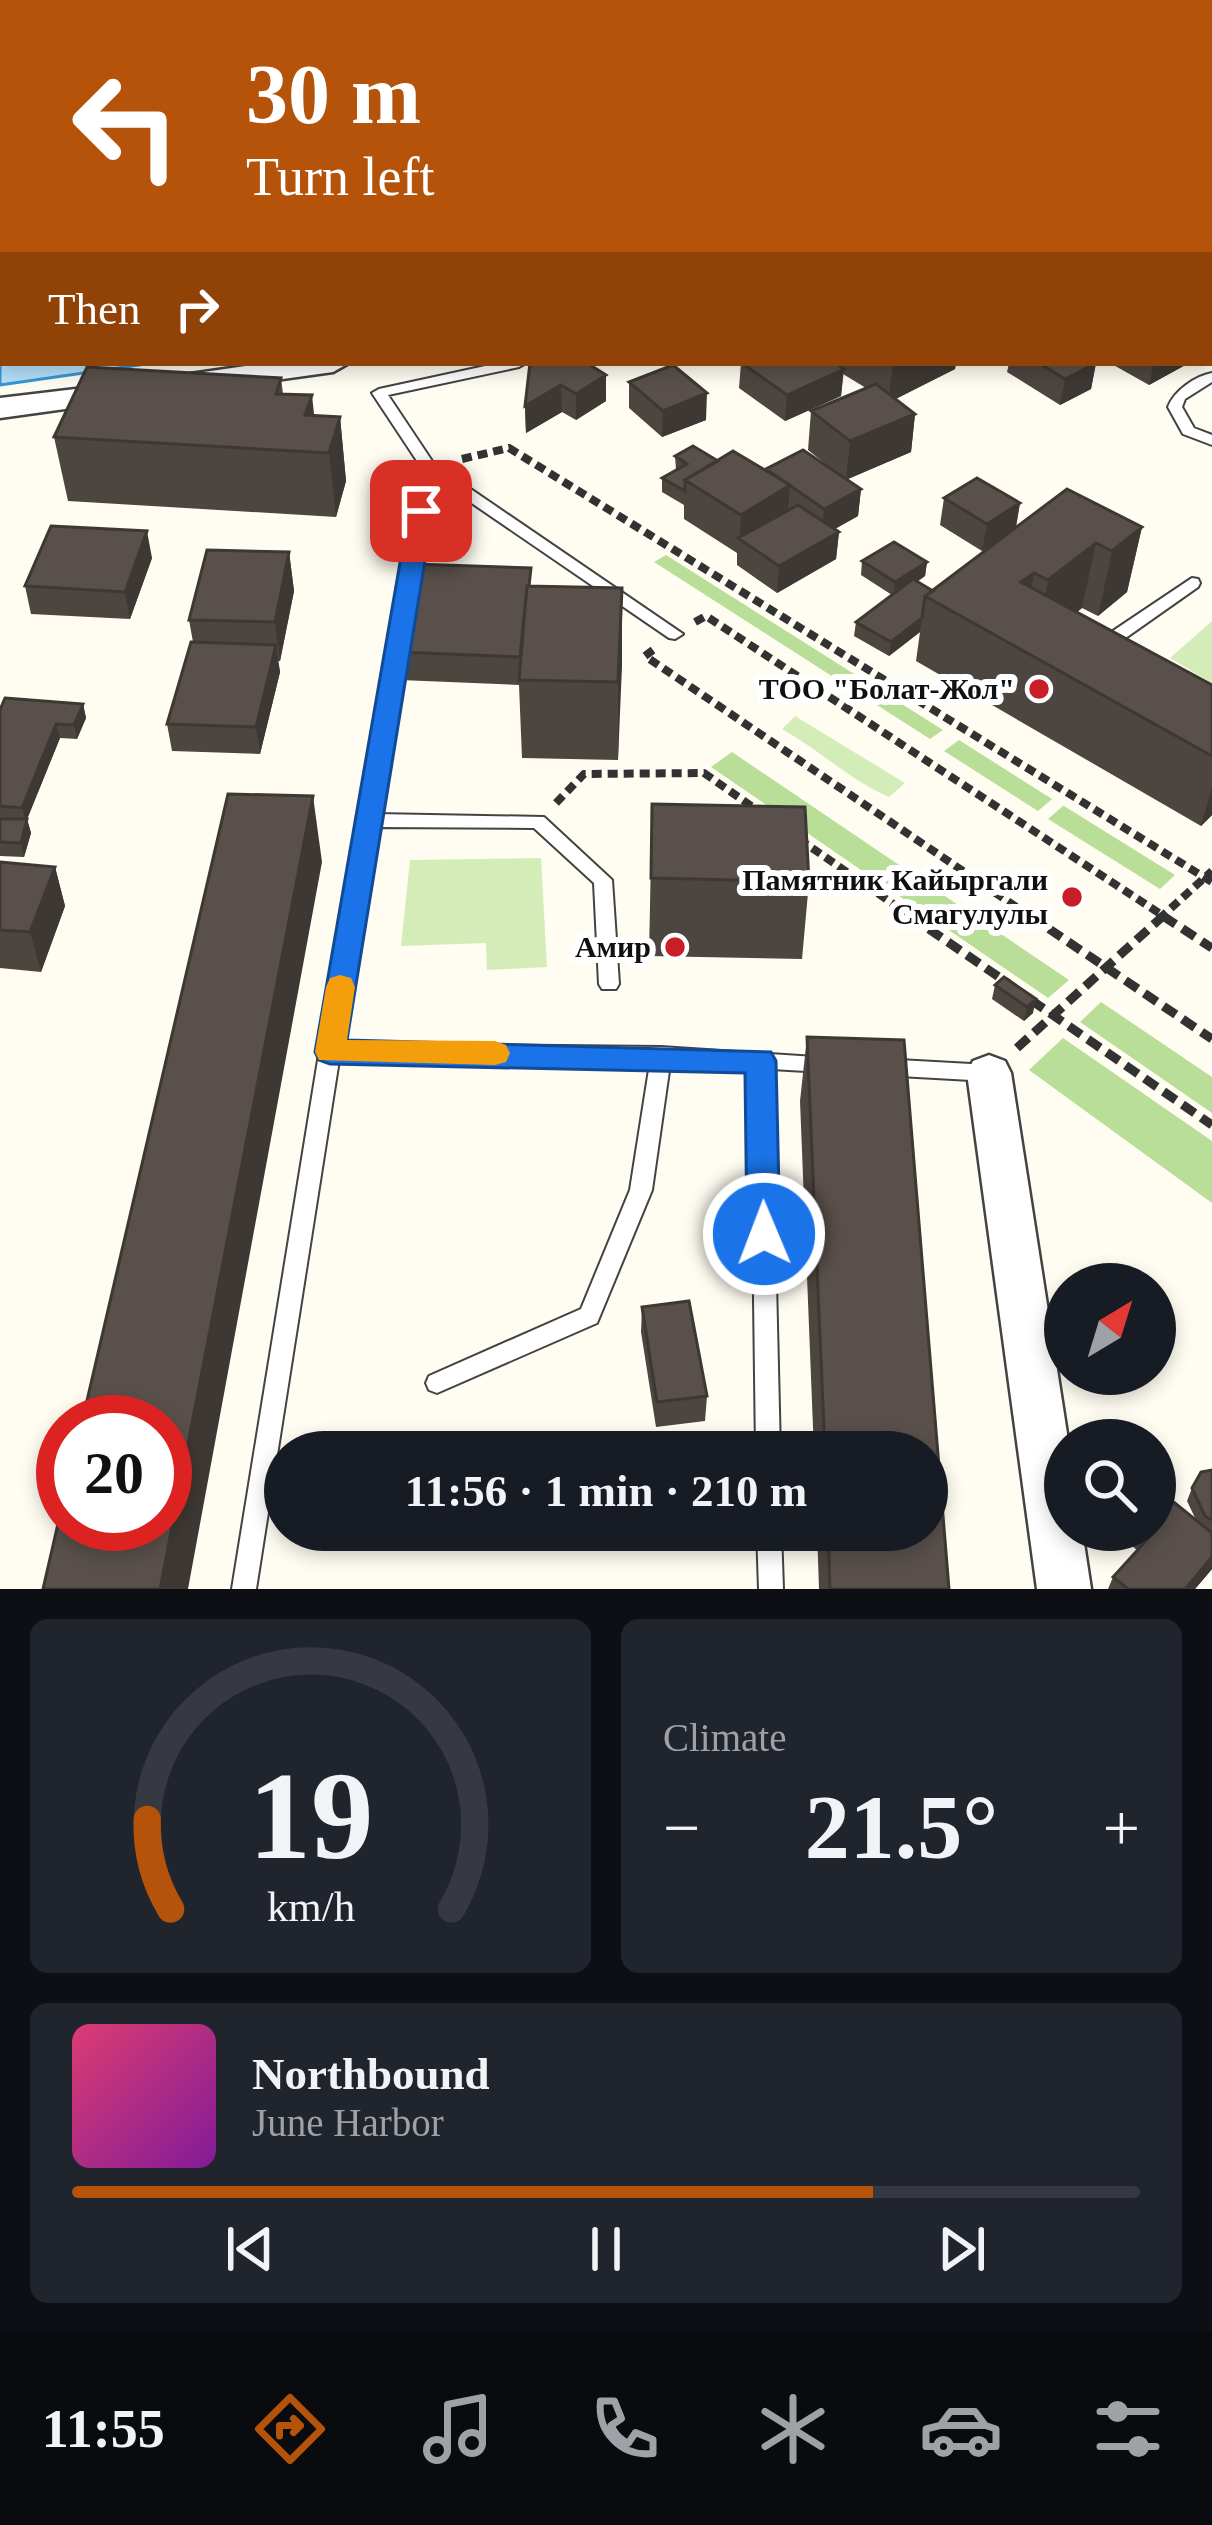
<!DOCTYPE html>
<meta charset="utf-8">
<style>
:root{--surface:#171b24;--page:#20242c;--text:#f1f3f6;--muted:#9ea1a6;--line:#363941;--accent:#b45309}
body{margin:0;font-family:"Times New Roman",serif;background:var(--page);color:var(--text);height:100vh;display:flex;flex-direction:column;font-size:45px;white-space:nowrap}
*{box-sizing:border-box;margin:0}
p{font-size:39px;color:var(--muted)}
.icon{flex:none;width:66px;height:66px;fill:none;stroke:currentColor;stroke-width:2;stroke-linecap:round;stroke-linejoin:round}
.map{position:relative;height:1589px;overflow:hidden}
.sheet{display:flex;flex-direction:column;gap:30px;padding:30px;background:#0d0f14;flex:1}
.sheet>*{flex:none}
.banner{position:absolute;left:0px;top:0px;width:1212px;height:366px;box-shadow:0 6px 18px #0003;background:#b45309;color:#fff;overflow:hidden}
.needle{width:78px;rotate:38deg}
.tools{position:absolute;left:1044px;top:1263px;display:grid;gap:24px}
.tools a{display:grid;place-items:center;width:132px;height:132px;border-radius:50%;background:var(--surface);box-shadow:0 6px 18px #0003;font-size:60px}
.speed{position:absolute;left:36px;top:1395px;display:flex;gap:24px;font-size:60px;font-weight:700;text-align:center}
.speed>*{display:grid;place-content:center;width:156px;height:156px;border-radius:50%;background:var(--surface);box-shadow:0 6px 18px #0003;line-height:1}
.speed .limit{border:18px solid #d22;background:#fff;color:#111}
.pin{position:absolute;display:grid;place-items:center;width:102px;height:102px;color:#fff;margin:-51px;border-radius:24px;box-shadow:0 6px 18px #0006}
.me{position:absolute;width:132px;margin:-66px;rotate:359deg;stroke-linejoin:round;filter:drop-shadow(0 0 9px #0008)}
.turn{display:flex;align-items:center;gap:42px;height:252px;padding:0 48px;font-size:54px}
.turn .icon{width:156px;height:156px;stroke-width:2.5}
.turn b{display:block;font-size:84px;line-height:102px}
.then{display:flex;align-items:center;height:114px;padding:0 48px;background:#0003;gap:24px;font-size:45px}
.big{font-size:90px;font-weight:800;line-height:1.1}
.sheet .card{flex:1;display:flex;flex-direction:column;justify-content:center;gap:18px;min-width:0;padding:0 42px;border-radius:18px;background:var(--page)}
.sheet .dial{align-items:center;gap:0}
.dial svg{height:312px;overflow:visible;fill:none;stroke:var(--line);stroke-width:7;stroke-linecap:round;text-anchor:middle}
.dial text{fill:var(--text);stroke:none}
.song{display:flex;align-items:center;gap:36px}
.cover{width:144px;height:144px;border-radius:18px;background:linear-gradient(135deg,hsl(340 70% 55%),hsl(290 70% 35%))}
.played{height:12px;border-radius:6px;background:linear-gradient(90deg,var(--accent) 75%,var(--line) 75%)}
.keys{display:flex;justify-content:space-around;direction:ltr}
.heat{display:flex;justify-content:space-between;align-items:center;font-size:66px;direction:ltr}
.sheet .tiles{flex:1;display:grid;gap:30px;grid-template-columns:1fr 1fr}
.card:last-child{grid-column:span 2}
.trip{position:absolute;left:264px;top:1431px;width:684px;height:120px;border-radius:60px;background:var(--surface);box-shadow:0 6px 18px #0003;font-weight:800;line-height:120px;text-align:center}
.tab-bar{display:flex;height:192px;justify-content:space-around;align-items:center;background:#090b0e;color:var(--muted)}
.tab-bar .icon{width:84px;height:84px}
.tab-bar .active{color:var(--accent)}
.tab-bar b{font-size:54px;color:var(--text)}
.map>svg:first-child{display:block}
.green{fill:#d4edb8}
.forest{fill:#b8de97}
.water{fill:#b3e0fa;stroke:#3597d6;stroke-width:3}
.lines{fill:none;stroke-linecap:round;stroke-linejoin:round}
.ferry{stroke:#1068aa;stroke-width:3;stroke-dasharray:10 9;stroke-linecap:butt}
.lane-casing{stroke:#434343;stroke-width:4}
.street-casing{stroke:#434343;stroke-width:5}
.path-far1{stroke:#323232;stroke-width:8;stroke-dasharray:10 6;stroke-linecap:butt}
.path{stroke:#323232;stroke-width:9;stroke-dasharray:15 8;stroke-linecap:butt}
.lane{fill:#fff;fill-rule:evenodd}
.street{fill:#fff;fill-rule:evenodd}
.wall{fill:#4d4540}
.shaded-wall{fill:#3e3834}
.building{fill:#59504b;stroke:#3e3834;stroke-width:3}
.route{fill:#1a73e8;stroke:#114b97;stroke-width:3}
.slow{fill:#f59e0b}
.poi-dot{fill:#c91e28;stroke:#fff;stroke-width:4.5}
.labels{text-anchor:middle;stroke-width:12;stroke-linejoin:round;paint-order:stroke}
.poi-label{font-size:30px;font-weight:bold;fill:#101010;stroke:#fff;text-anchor:end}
</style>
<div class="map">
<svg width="1212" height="1589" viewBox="0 0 1212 1589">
<rect width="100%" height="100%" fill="#fffcf2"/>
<path class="green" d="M1212 621V683L1170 658Z
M795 716 905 783 889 797C848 779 821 751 782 729Z
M541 858 547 967 487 970 486 943 401 946 410 860Z"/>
<path class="forest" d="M666 555 943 730 930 739 654 562Z
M959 740 1052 799 1038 811 944 751Z
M732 752 1069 980 1048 998 711 767Z
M1063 806H1064L1175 875 1160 889 1048 819Z
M1101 1002 1212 1077V1113L1080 1022Z
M1063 1038 1212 1141V1203L1029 1070Z"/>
<path class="water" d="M162 0H1212V178L1209 3H147Z
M3 28V363H153L0 385Z"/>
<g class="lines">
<path class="ferry" d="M997 3 1005 0"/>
<g class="lane-casing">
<path id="lane" d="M499 363H526L519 367 388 395 434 464 683 634 675 639 669 638 435 478 376 814 544 817 612 880 619 984 616 989H602L599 984 594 883 534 828 374 827 341 1044 661 1047 831 1058 834 1064 831 1070 824 1072 771 1069 780 1452H756L751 1068 670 1064 652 1190 597 1323 437 1393 429 1390 426 1383 429 1376 581 1309 630 1190 650 1063 339 1060 256 1589H232L357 820 421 467 372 393 379 389Z
M1212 373V382L1185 399 1182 407 1194 428 1212 435V445L1183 434 1168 407C1174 391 1195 376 1212 373Z
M1192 578 1198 579 1200 583 1198 587 1107 651H1095L1093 647 1095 643Z
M881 1059 989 1065 996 1067 999 1073 996 1079 989 1081 881 1075 874 1073 871 1067 874 1061Z
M757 1530H781L783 1589H759Z"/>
</g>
<g class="street-casing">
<path id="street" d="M266 363H349L333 372 190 392 174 383 190 374Z
M126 383 137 385 142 392 137 399 0 418V398Z
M989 1055 1005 1061 1011 1073 1068 1440 1065 1530H1082L1091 1589H1037L967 1073 973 1061Z"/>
</g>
<path class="path-far1" d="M462 459 509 448 1212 882
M695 622 706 616 1168 919
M653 650 645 656 1034 919
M556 803 584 774 704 773 757 810
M799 839 915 919
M1159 919 1212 871"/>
<path class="path" d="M910 916 1009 984
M1030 916 1212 1039
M1163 916 1212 948
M1031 1000 1212 1125
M1017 1048 1163 916"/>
<use href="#lane" class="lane"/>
<use href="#street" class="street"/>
</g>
<path class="wall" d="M530 363 606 401 576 420 562 412 526 433 525 406Z
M741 363H956L955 369 895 399 915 414 911 452 847 479 861 489 858 516 835 529 839 532 836 559 777 593 737 565V553L684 519V505L662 492V478L676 470 675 456 718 461 766 471H834L808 450 811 411 866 388 843 374 841 396 785 421 739 388Z
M1009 363H1096L1091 389 1060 405 1007 372Z
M1110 363H1189L1149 385Z
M281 378 283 394 314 415 340 417 346 481 336 517 68 501 54 437Z
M629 382 706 420 662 437 629 408Z
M944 498 1020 503 1016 528 1142 527 1127 592 1098 616 1082 608 1077 612 1212 685V815L1201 826 916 661 920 632 889 656 854 636 856 622 892 595 861 575 862 561 927 562 925 576 917 582 933 591 1002 538 982 551 940 525Z
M289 552 294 591 280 661H278L280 672 260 754 172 751 167 724 193 642 189 620Z
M152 558 130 619 31 614 25 586Z
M532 586 622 588 618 760 522 758 519 685 400 680 398 652Z
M83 704 86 718 77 739 60 738 27 819 31 833 24 857 0 856V710Z
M652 804 809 882 802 959 649 956Z
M0 862 55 867 65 906 41 972 0 968Z
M1004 977 1033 1013 1024 1021 992 999 995 985Z
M807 1037 904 1040 949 1589H819L817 1530H927V1452H814L800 1101Z
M642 1307 707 1396 705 1421 656 1427 641 1332Z
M1212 1470V1569L1195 1589H1108L1113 1577 1137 1550 1118 1535 1120 1530H1155L1196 1520 1187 1501 1192 1488Z"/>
<path class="shaded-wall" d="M1212 317V350L1209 352V319Z
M896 363H956L955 369 888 403 893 364Z
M1096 363 1091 389 1060 405 1065 379Z
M1154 363H1189L1149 385Z
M844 369 841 396 785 421 787 395Z
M606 375V401L576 420V394Z
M561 385 562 412 526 433 525 406Z
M707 393 706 420 662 437 663 411Z
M312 395 318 452 305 415Z
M915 414 911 452 846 480 850 441Z
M340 417 346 481 336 517 329 453Z
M790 485 787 524 740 539 741 515Z
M861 489 858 516 822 536 824 509Z
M1020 503 1015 530 982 551 987 524Z
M1142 527 1127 592 1098 616 1112 551Z
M147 531 152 558 130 619 125 592Z
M839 532 836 559 777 593 779 566Z
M1096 543 1082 608 1036 645 1048 580Z
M289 552 294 591 280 661 275 622Z
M927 562 925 576 894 596 895 582Z
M1034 573 1022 638 1021 582Z
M622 588V666L618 760V682Z
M922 618 920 632 889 656 891 642Z
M276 645 280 672 260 754 256 727Z
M83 704 86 718 77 739 74 725Z
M56 724 60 738 26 822 22 808Z
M1212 787V815L1201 826Z
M313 796 322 862 188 1589H160Z
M27 819 31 833 24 857 21 843Z
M55 867 65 906 41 972 30 932Z
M1036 999 1033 1013 1024 1021 1027 1007Z
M1212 1557V1569L1195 1589H1185Z"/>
<path class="building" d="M1209 274 1212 275V317L1209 319Z
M530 363H587L606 375 576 394 561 385 525 406Z
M742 363H835L844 369 787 395Z
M1039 363H1096L1065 379Z
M673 365 707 393 663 411 629 382Z
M87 367 281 378 276 394 312 395 305 415 340 417 329 453 54 437Z
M876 384 915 414 850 441 811 411Z
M693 446 718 461 685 480V491L662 478 687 464 675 456Z
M803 450 861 489 824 509 766 469Z
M733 451 790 485 741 515 685 480Z
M977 478 1020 503 987 524 944 498Z
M1067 489 1142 527 1112 551 1096 543 1048 580 1034 573 1021 582 1212 685V756L925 596Z
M798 505 839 532 779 566 738 538Z
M51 526 147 531 125 592 25 586Z
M894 542 927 562 895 582 862 561Z
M207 550 289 552 275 622 189 620Z
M414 564 531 568 529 586H527L520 657 398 652Z
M913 579 933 591 925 596 922 618 891 642 856 622Z
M527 586 622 588 618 682 519 680Z
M191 642 276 645 256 727 167 724Z
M5 698 83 704 74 725 56 724 22 808 0 806V710Z
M228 794 313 796 160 1589H43L63 1502V1524H165V1422H82Z
M652 804 805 807 809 882 651 878Z
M0 819H27L21 843 0 842Z
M0 862 55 867 30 932 0 930Z
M1004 977 1036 999 1027 1007 995 985Z
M807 1037 904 1040 949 1589H830L828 1530H927V1452H825Z
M689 1301 707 1396 657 1402 642 1307Z
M1212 1470V1520L1205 1516 1192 1488 1201 1472Z
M1155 1487 1212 1533V1557L1185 1589H1128L1113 1577 1154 1532 1151 1530H1155Z"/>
<path class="route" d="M421 504 433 511 347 1040 771 1052 776 1061 780 1234 775 1244 764 1249 752 1244 747 1234 745 1073 330 1064 319 1060 315 1052 409 511Z"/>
<path class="slow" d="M340 975 351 978 355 987 347 1040 495 1041 506 1045 510 1053 506 1062 495 1065 319 1060 315 1052 326 987 330 978Z"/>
<g class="poi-dot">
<circle cx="1039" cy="689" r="12"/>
<circle cx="1072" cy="897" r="12"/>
<circle cx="675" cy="947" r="12"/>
</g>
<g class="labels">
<g class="poi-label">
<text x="1015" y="699">ТОО "Болат-Жол"</text>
<text x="1048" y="890">Памятник Кайыргали<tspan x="1048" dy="34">Смагулулы</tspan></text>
<text x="651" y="957">Амир</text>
</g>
</g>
</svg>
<div class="tools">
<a><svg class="needle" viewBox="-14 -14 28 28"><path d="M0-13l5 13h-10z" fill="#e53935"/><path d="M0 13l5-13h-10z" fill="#9ea1a6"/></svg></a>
<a><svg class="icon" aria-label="search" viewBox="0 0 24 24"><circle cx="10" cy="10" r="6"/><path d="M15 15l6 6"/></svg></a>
</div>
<div class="speed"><div class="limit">20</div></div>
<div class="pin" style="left:421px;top:511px;background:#d93025"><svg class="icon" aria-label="arrive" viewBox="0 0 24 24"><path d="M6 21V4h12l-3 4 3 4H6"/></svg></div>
<svg class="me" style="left:764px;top:1234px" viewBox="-20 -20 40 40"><circle r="17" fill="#1a73e8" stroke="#fff" stroke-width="3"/><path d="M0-11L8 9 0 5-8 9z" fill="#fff"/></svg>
<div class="trip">11:56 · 1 min · 210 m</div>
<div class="banner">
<div class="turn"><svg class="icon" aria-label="left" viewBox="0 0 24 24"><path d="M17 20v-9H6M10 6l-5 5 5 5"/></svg><div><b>30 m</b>Turn left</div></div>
<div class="then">Then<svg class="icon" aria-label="right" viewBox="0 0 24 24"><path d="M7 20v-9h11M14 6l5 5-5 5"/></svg></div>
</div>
</div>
<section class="sheet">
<div class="tiles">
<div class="card dial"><svg viewBox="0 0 100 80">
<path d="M14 69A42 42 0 1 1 86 69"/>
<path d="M14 69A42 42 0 0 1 8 46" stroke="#b45309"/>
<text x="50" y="56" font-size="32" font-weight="700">19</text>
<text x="50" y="72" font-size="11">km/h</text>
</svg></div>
<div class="card"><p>Climate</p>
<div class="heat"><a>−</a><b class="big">21.5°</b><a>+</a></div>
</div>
<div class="card">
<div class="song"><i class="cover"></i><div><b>Northbound</b><p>June Harbor</p></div></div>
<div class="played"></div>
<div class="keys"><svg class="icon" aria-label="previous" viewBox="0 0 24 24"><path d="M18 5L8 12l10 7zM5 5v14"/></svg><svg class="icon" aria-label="pause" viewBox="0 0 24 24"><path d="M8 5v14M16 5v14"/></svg><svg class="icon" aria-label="next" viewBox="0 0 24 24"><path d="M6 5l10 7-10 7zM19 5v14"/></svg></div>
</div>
</div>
</section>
<nav class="tab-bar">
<b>11:55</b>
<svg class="icon active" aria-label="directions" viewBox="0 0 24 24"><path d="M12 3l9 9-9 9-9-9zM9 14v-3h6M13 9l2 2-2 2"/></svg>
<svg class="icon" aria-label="music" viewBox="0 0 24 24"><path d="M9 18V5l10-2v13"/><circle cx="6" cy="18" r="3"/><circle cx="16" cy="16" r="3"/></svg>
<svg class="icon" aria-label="phone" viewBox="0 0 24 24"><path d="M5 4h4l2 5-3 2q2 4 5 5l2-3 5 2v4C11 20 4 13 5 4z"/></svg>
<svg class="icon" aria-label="climate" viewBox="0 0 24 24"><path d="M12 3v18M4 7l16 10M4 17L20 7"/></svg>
<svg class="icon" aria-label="car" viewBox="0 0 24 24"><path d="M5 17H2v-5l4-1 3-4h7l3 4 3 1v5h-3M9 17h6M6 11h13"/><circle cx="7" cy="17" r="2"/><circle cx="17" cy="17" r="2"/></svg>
<svg class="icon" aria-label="filters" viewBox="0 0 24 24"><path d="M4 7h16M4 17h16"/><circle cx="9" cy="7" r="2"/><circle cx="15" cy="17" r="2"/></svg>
</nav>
